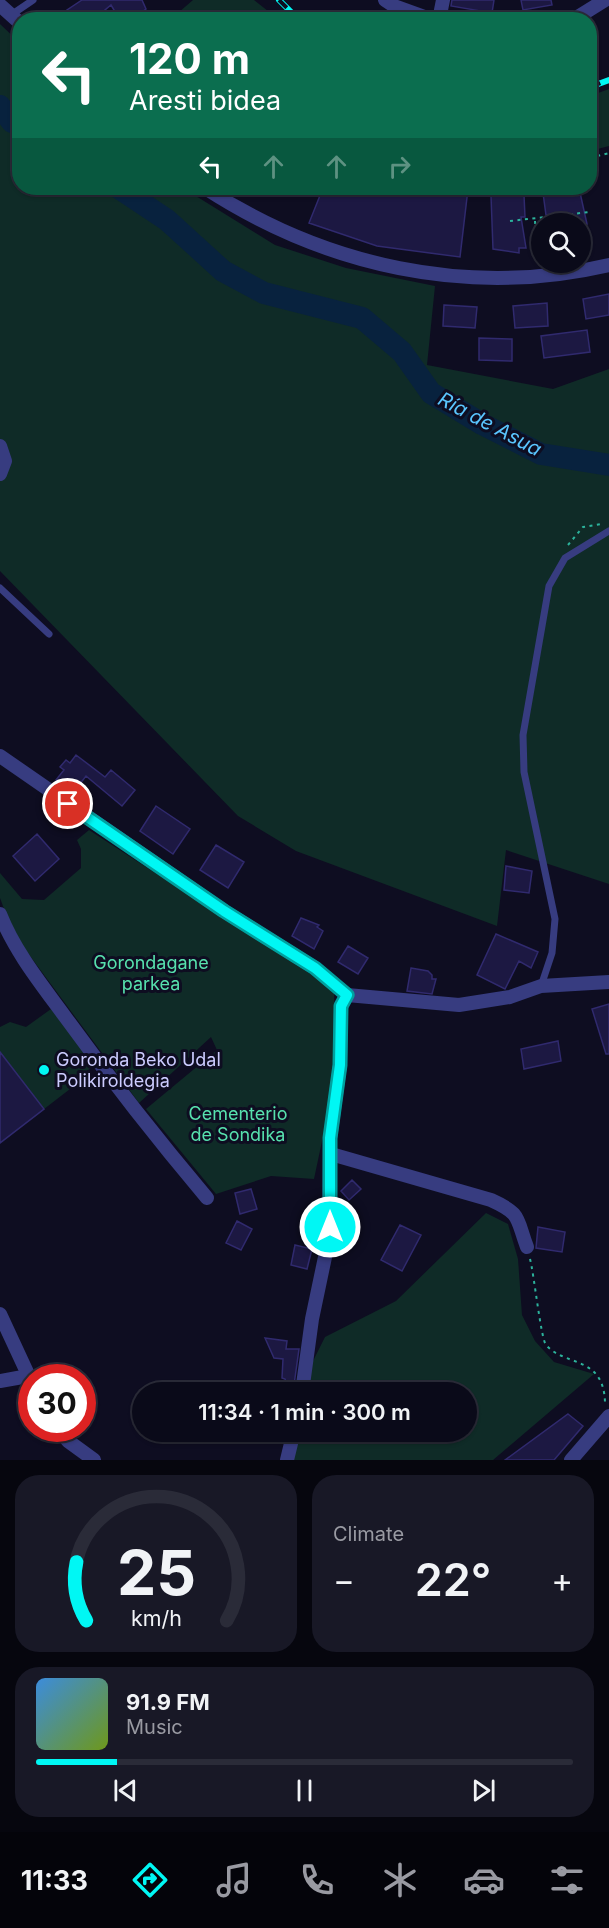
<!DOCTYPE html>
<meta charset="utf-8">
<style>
:root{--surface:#0a0a19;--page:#181826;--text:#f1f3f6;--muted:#999aa2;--line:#2a2b38;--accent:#00f7f4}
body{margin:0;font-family:Inter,sans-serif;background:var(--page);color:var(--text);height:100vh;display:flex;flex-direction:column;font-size:22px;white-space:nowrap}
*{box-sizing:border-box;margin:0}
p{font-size:20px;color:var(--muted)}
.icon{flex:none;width:33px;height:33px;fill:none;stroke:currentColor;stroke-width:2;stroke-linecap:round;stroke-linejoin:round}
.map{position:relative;height:1460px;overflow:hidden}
.details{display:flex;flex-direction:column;gap:15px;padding:15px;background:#06060e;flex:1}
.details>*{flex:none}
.guide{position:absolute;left:12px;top:12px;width:585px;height:183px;border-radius:24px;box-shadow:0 2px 4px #0004,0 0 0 2px var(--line);background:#0b6e4f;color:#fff;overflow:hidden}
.tools{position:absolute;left:531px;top:213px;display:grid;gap:12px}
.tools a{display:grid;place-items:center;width:60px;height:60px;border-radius:50%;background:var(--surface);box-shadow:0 2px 4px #0004,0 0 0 2px var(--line);font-size:30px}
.speed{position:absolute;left:18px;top:1364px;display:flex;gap:12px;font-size:30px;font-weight:700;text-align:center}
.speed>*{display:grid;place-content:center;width:78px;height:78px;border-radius:50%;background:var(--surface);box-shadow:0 2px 4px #0004,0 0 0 2px var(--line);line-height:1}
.speed .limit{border:9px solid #d22;background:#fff;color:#111}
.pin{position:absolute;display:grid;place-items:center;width:51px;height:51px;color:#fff;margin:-26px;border:3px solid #fff;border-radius:50%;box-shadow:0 2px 6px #0007}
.me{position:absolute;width:66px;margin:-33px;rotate:0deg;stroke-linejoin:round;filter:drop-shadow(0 0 4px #0008)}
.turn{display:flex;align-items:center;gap:21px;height:126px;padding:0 18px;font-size:27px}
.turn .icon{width:78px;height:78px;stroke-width:2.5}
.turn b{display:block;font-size:42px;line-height:51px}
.lanes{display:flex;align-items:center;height:57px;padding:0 18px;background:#0003;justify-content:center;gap:30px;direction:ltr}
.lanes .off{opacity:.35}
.big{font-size:45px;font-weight:600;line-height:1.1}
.details .widget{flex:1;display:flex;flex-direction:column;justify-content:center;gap:9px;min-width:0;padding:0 21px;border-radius:24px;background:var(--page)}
.details .dial{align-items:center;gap:0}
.dial svg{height:156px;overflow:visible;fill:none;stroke:var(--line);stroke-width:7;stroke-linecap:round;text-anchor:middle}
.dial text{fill:var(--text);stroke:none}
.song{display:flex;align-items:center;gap:18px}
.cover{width:72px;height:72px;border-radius:9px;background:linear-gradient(135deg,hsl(210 70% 55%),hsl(80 70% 35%))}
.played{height:6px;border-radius:3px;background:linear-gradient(90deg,var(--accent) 15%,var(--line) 15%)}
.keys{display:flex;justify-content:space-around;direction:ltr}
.heat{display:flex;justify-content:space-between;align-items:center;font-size:33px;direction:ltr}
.details .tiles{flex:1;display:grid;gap:15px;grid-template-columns:1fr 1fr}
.widget:last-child{grid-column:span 2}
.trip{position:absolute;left:132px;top:1382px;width:345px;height:60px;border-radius:30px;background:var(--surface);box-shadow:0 2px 4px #0004,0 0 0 2px var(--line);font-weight:600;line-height:60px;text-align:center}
.dock{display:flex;height:96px;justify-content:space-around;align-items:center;background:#04040a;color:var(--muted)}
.dock .icon{width:42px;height:42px}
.dock .selected{color:var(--accent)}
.dock b{font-size:27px;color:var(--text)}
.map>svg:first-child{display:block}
.green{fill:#0f2b27}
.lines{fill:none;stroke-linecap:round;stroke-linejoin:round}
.river{stroke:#08223e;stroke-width:22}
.building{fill:#1c1842;stroke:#302a6e;stroke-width:1.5}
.path{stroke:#2cb39c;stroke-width:2;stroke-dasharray:3 4.5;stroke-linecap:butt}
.service{stroke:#373c80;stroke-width:7}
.minor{stroke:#373c80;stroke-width:14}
.rail-casing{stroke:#00f7f4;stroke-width:6}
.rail{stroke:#0e0d21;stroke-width:4;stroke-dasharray:11;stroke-linecap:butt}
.route-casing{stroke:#00a19f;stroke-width:15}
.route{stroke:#00f7f4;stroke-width:10}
.poi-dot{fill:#00f7f4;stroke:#0e0d21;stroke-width:2}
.labels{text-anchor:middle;stroke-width:6;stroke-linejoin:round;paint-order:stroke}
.park-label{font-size:18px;fill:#57e1ae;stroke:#0e0d21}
.poi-label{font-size:18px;fill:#ccf;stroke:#0e0d21;text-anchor:start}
.water-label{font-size:20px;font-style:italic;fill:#5ac6ff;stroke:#0e0d21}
</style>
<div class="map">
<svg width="609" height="1460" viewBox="0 0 609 1460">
<rect width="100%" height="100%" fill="#0e0d21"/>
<path class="green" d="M193 0H254L278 19H171Z
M0 24 19 42 20 188H183L275 245 346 268 435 286 427 365 553 389 609 369V884L506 850 497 926 296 851 238 816 0 571Z
M609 89V146L590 151V96Z
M89 830 334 989 336 1075 314 1179 271 1176 216 1194 146 1109 217 1050 211 1037 139 1103 13 933 0 898V873L22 899 44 900 81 868V849L77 840Z
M51 1009 95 1065 80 1076 83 1079 0 1143V1027L10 1022 26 1027Z
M486 1213 508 1224 518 1259 522 1315 535 1341 554 1362 594 1374 493 1460H284L294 1431H466V1392H302L306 1375 325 1337 396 1301Z"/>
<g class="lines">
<path class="river" d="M0 106 12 122 20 125
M119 188 167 220 223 271 264 293 362 318 402 352 431 393 482 424 541 454 609 465"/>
</g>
<path class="building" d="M82 0H142L146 9 131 20H120L111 5 93 20H73L67 10Z
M452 0H494L492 13 451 6Z
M521 0H551L552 5 523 10Z
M323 188 468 189 460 257 377 246 309 223Z
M579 188 587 224H553L551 214 546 215 543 193Z
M524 195 525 217H521L526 248H519V253L493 249 491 196Z
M609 294V315L586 319 583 299Z
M547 303 548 326 515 328 513 306Z
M444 305 477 307 475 328 443 326Z
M587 330 590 352 544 358 541 336Z
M479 338 512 339V361L479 360Z
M76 755 105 777 111 770 135 790 122 806 86 776 72 794 56 780 64 770 60 767 66 760 70 763Z
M156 806 190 829 173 854 140 831Z
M37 834 59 859 35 881 13 856Z
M216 845 244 862 228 888 200 870Z
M506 866 532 871 529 893 504 890Z
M301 918 319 925 317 927 323 931 314 949 292 936Z
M496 934 538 952 531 968 519 961 505 989 477 975Z
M348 946 368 958 358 974 338 962Z
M411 968 428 971 432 975V979H436L432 994 407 991Z
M609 1004V1054H606L592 1009Z
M558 1041 561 1061 524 1069 521 1049Z
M0 1052 44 1109 0 1143Z
M352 1180 361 1189 349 1200 341 1191Z
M251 1189 257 1209 240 1214 235 1193Z
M237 1221 252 1229 241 1250 226 1243Z
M400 1225 421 1235 402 1271 381 1260Z
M538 1227 565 1232 562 1252 536 1248Z
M295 1245 312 1249 307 1269 291 1265Z
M265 1338 287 1341 286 1349H299L293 1392H290L285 1379 282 1378 283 1359 274 1358Z
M568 1414 583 1426 554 1460H505Z"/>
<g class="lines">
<path class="path" d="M590 158 609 153
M510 221 590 212
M535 221 538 263
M568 545 583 527 601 524
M530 1259C534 1274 541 1339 546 1345 565 1367 604 1355 605 1403"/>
<path class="service" d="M11 15 33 0
M0 588 49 634
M541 986 552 953 555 919 524 772 523 735 549 586 565 558 609 531"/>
<path class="minor" d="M385 0 394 6 433 20
M0 5 20 23
M439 20 443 0
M573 20 605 0
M205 188C325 266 468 298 609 265
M0 446 5 461 0 474
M0 756 224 911 315 968 347 995
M0 914C15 952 42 985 66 1018 111 1080 158 1140 207 1198
M347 995 459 1005 510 997 541 986 609 982
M331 1154 491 1200C522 1214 516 1218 527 1247
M0 1314 32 1383
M0 1381 28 1376
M302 1392 312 1319 329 1238 330 1139 340 1065 341 1007 347 995
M57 1428 68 1441 94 1460
M287 1460 294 1431
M571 1460 609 1416"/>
<g class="rail-casing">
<path id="rail" d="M279 0 299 20
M590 87 609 80"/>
</g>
<use href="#rail" class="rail"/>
</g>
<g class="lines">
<g class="route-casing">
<path id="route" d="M68 804 224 911 315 968 347 995 341 1006 340 1065 330 1138V1227"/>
</g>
<use href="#route" class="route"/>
</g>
<circle class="poi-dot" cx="44" cy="1070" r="6"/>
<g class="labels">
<g class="park-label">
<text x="151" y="969">Gorondagane<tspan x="151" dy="21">parkea</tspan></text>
<text x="238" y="1120">Cementerio<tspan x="238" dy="21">de Sondika</tspan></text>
</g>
<g class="poi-label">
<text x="56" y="1066">Goronda Beko Udal<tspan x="56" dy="21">Polikiroldegia</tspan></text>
</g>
<g class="water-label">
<text transform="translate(490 424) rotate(28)" y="7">Ría de Asua</text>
</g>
</g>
</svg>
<div class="tools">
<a><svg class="icon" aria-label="search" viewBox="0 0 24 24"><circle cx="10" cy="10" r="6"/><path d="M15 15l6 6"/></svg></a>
</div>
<div class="speed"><div class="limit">30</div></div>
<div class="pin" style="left:68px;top:804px;background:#d93025"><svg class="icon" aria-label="arrive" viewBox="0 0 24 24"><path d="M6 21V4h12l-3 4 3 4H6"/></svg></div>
<svg class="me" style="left:330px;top:1227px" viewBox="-20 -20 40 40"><circle r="17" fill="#00f7f4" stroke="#fff" stroke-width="3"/><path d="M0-11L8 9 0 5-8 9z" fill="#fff"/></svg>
<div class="trip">11:34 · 1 min · 300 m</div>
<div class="guide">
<div class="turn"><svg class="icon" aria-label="left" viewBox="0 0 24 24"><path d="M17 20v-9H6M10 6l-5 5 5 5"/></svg><div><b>120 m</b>Aresti bidea</div></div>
<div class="lanes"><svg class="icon" aria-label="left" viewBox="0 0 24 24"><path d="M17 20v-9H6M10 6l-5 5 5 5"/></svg><svg class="icon off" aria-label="ahead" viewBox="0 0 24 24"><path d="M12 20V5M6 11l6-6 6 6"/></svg><svg class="icon off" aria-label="ahead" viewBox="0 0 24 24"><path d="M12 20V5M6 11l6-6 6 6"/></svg><svg class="icon off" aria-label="right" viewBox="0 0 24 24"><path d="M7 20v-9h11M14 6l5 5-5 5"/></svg></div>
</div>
</div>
<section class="details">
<div class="tiles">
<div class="widget dial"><svg viewBox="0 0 100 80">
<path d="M14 69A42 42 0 1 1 86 69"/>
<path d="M14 69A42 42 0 0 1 9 39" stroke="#00f7f4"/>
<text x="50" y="56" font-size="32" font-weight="700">25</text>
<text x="50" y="72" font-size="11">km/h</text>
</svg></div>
<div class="widget"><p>Climate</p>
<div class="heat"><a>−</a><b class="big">22°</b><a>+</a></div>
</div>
<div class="widget">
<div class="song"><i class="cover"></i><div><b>91.9 FM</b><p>Music</p></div></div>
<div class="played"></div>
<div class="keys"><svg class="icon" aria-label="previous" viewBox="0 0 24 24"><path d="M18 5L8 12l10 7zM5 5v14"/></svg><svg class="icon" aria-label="pause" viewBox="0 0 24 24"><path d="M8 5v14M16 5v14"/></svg><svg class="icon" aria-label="next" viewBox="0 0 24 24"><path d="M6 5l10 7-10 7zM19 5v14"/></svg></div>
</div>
</div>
</section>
<nav class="dock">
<b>11:33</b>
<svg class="icon selected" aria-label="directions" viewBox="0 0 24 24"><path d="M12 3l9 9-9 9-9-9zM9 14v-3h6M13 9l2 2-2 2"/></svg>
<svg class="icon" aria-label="music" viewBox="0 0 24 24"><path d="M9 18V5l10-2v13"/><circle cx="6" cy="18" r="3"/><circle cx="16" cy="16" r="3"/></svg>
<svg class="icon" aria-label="phone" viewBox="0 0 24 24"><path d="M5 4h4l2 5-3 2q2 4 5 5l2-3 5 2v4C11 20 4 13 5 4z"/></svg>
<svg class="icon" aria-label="climate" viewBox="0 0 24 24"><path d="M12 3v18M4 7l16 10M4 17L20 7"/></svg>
<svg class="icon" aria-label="car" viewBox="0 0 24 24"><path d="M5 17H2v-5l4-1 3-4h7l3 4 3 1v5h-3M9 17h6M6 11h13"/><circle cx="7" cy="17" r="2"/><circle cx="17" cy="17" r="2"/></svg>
<svg class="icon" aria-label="filters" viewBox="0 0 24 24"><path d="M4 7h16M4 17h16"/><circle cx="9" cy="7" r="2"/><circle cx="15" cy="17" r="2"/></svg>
</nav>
